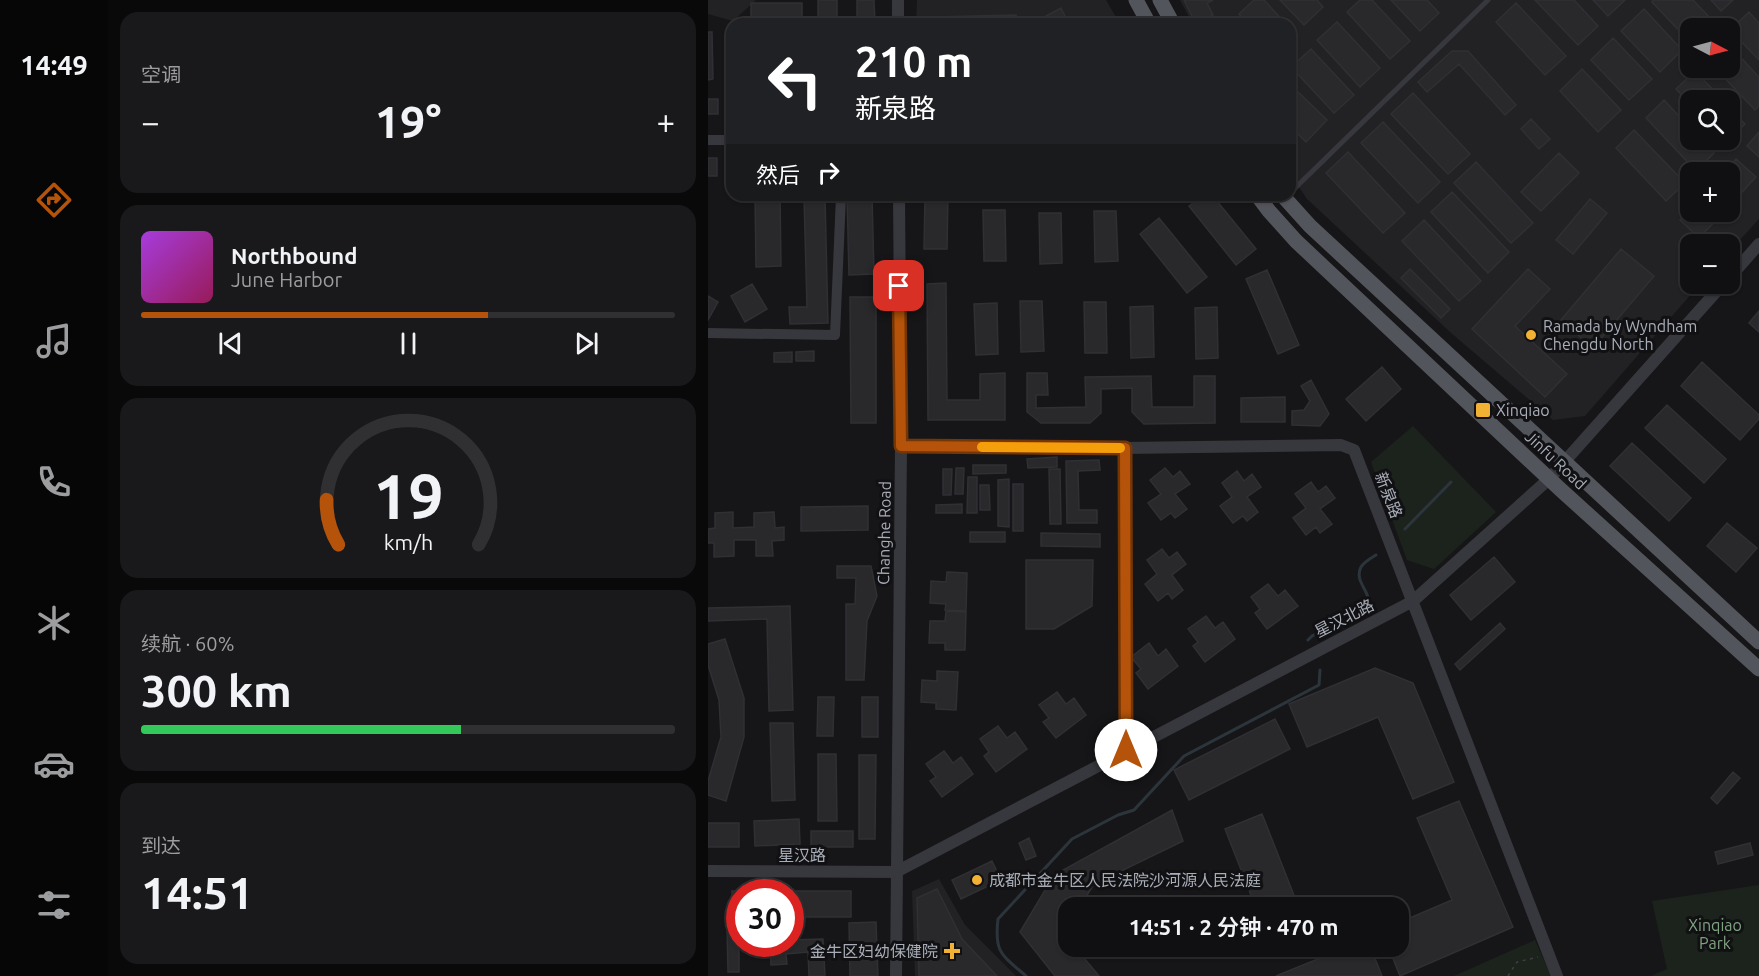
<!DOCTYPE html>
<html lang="zh">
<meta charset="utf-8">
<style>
:root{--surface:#101012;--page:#19191b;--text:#f1f3f6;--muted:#9c9d9f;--line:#303032;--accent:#b45309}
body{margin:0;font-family:Ubuntu,"Noto Sans SC",sans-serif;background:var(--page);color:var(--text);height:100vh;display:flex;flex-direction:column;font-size:22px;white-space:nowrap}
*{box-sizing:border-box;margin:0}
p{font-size:20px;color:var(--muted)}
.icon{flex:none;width:33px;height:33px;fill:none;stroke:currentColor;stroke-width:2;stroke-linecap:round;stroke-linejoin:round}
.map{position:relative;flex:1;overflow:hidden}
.panel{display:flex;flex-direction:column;gap:12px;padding:12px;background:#09090a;width:600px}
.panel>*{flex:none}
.top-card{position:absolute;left:18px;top:18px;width:570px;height:183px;border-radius:18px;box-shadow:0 2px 4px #0004,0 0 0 2px var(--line);background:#202124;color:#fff;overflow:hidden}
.needle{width:39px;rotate:96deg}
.controls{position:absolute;left:972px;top:18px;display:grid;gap:12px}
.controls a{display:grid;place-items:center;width:60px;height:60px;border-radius:12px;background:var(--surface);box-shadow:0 2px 4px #0004,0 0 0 2px var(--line);font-size:30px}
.speed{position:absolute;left:18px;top:879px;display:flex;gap:12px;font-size:30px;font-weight:700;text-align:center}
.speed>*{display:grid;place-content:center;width:78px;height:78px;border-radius:50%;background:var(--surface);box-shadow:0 2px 4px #0004,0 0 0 2px var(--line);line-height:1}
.speed .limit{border:9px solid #d22;background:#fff;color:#111}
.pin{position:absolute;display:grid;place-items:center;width:51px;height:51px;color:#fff;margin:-26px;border-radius:12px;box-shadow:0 3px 9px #0006}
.me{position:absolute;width:66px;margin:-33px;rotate:0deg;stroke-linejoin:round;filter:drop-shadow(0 0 4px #0008)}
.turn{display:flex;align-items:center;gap:21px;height:126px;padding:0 30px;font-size:27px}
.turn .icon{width:78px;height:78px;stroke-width:2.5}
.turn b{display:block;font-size:42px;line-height:51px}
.then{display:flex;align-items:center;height:57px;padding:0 30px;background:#0003;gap:12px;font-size:22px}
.big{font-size:45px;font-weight:600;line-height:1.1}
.panel .tile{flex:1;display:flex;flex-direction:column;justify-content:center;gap:9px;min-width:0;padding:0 21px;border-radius:18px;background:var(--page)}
.panel .dial{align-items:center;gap:0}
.dial svg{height:156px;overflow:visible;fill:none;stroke:var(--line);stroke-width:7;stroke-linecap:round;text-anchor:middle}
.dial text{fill:var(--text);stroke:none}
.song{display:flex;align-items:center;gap:18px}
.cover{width:72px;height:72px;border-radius:9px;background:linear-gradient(135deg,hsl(280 70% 55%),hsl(330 70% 35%))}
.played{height:6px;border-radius:3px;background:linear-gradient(90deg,var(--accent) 65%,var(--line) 65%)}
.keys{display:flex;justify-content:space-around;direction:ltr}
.heat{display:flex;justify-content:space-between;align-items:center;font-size:33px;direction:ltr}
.charge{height:9px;border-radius:4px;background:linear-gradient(90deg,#34c759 60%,var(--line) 0)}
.trip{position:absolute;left:350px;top:897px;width:351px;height:60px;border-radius:18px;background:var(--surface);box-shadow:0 2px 4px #0004,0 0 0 2px var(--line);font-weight:600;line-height:60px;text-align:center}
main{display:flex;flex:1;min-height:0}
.tabs{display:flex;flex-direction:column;width:108px;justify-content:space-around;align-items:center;background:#060607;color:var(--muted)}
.tabs .icon{width:42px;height:42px}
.tabs .selected{color:var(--accent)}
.tabs b{font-size:27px;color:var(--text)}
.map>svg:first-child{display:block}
.built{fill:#222225;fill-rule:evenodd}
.green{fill:#1c231d}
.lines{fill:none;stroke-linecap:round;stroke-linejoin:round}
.stream{stroke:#2c353c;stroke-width:3}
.building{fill:#29292c;stroke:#303034;stroke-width:1.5}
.path{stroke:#3d3f44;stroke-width:1.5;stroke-dasharray:3 4.5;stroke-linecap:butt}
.service{stroke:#37383d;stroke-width:5}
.minor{stroke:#37383d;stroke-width:10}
.tertiary{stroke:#37383d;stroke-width:12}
.primary{stroke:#53555c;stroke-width:15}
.route-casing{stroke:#753606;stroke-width:15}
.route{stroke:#b45309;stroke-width:10}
.slow{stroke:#f59e0b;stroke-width:10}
.poi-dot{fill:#f2b134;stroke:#111113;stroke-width:2}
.labels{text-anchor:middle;stroke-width:6;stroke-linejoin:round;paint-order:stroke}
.poi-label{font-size:16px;fill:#a8adb8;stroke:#111113;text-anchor:start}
.street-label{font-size:16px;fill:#a8adb8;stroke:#111113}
.park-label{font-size:16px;fill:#7fa381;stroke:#111113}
</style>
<main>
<nav class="tabs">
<b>14:49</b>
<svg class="icon selected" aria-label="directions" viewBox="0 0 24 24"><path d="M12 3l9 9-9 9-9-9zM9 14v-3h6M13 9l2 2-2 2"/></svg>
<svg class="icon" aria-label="music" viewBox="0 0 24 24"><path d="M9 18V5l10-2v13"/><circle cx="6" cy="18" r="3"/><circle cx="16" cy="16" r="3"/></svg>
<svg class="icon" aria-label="phone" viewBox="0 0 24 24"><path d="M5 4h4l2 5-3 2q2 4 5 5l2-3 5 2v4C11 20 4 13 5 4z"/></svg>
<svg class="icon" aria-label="climate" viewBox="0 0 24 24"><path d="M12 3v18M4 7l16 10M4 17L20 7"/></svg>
<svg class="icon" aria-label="car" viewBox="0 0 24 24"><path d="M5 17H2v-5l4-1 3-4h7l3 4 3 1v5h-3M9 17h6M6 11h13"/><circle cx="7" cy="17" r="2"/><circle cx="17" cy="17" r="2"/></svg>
<svg class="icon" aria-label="filters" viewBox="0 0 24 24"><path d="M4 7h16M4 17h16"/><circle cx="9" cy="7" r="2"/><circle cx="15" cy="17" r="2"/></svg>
</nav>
<section class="panel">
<div class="tile"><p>空调</p>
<div class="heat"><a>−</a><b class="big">19°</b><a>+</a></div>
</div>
<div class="tile">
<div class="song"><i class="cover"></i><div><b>Northbound</b><p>June Harbor</p></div></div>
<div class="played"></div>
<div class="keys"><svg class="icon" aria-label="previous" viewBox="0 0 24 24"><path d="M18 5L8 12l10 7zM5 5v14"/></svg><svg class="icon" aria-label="pause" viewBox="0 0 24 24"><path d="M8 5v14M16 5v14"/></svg><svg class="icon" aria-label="next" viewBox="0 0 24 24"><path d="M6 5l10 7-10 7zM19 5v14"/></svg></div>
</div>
<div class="tile dial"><svg viewBox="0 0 100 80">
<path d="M14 69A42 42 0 1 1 86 69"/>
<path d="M14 69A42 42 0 0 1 8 46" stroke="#b45309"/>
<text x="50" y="56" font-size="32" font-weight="700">19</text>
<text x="50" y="72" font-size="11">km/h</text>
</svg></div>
<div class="tile"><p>续航 · 60%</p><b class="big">300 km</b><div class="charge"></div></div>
<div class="tile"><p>到达</p><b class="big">14:51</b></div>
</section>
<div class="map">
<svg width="1051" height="976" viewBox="0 0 1051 976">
<rect width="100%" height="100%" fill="#161618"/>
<path class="built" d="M0 0H48L25 21 0 14Z
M209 0H398L412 24H208Z
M472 0H1051V219L1022 251V244H982V284H992L877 416 845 420 742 332 599 199 582 174V24H485ZM982 28H1022V68H982ZM982 100H1022V140H982ZM982 172H1022V212H982Z
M231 879 257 925 308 976H207L204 891Z"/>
<path class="green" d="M705 426 788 512 726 569 699 560 663 462Z
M1051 885V976H943L959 969 944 901Z
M827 940 843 976H746Z"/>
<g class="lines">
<path class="stream" d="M697 529 743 482
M600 640 604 636C616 631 648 619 656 611 671 596 644 584 653 567 656 562 663 558 668 555
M318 976C294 955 286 953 290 919L364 839 410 815 426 810 476 756 611 685 612 670"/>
</g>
<path class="building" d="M110 0H129V24H110Z
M149 0H166L167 24H149Z
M476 0H505L499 3 505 15 488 24Z
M546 0H556L578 24H540L531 14Z
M572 0H609L615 7 596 25Z
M652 0H664L702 41 682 59 639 12Z
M683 0H719L731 13 712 31Z
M827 0H866L890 26 870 45Z
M885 0H917L900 16Z
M945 0H985L1005 21 997 28H982V42L944 2Z
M1003 0H1025L1013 11Z
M43 3H94V19L59 18V24H43Z
M808 3 858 56 837 75 788 22Z
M353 8 361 24H325V23Z
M936 9 974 50 952 72 913 31Z
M1041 12 1051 23V60L1022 30Z
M308 15 312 24H226L225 17Z
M629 22 672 68 652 87 609 40Z
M0 32H4L5 79 0 80Z
M905 38 944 79 921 100 883 60Z
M1022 46 1051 77V106L1047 110 1007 68H1022Z
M603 49 646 95 626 113 583 67Z
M744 51H760L808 105 797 115 751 64 719 92 710 82Z
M874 69 913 110 890 132 852 91Z
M987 71 1015 100H982V104L968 89Z
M582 84 619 120 598 142 582 126Z
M705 93 762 154 740 174 683 114Z
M0 99H10V114H0Z
M956 100 982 128V140H993L1006 153 988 171 938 118Z
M1022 108 1037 124 1022 139Z
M823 119 842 139 831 149 813 129Z
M675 122 732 182 710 203 653 143Z
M926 130 977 183 958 201 908 148Z
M1051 132V157L1039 146Z
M640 152 697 213 675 233 618 173Z
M851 153 871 173 833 211 813 192Z
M0 158H9V176H0Z
M1028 159 1048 177 1022 205V172H1016Z
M768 162 825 223 803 243 746 183Z
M744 192 801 252 780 273 723 212Z
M47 195H72L73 266 48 267Z
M139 195H164L166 274 141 275Z
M217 195H240L239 249H216Z
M495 195H504L548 249 528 265 481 206Z
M96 197H117L120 323 82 324 81 307H99Z
M882 199 899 213 865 254 848 240Z
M982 208V212H1016L991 238 972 220Z
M275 210H297L298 261H276Z
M386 211H408L410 261 387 262Z
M331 213H353L354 263 332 264Z
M451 218 499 277 479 293 432 234Z
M716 220 773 281 751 301 694 241Z
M913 249 946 276 885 348 853 320Z
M702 269 742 309 733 318 693 278Z
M820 269 842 289 807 326 859 374 837 397 764 329Z
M559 270 591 345 570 354 538 279Z
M238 283 239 400H272V374L297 373V420H220L219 284Z
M44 284 59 309 37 322 23 296Z
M0 296 10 302 0 320Z
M142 297H168V423H143Z
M312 301H334L336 351 313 352Z
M376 302H398L399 353H377Z
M289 303 290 354 268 355 266 304Z
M445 306 446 357 423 358 422 307Z
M509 307 510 358 488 359 487 308Z
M1051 311V332L1041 323Z
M106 351V361H88V352Z
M84 352V362H66V353Z
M994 362 1051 415V419L1032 440 973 386Z
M674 367 693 389 658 421 638 399Z
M319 373H339L340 395H328V408L378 407 377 377 443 376 444 407H486V376H507V423L436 424 424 412V388L393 389V413L382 423H333L319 412Z
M603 380 621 414 612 426 584 425V411L596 410 602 401 593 386Z
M577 397V422H533V398Z
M959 405 1018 459 996 483 937 428Z
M924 443 983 498 961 521 902 466Z
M349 457V467L320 468 319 459Z
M391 460 392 470 370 471 371 510H389V523H359L358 461Z
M265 465H298V473L265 474Z
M248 468H256L255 494H247Z
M457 468 465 477 472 471 482 484 467 494 479 509 467 518 463 513 453 520 440 503 453 494 442 480Z
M235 469H244L243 495H235Z
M341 469H352L353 524H342Z
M529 471 536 481 544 474 553 487 539 497 550 512 539 521 535 516 525 523 512 506 524 497 514 483Z
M260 477H269V513H259Z
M301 479V527L290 526V480Z
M603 482 610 492 618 486 627 498 612 509 624 524 612 533 608 527 598 535 585 518 598 508 587 494Z
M305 484H315V531H305Z
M272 485H281L282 510H272Z
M254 504V513H228V505Z
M160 506V530L93 531V507Z
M25 512V528L46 527V513L66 512 67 528 76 527V540L64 541 65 556H48V540H26V556L6 557V543H0V529L7 528V513Z
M1019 523 1049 548 1028 572 999 546Z
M262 532H297V542H262Z
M333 533 392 534V547L333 546Z
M454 549 461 558 469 552 478 564 464 575 475 590 464 599 460 593 450 601 437 584 449 574 439 560Z
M786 557 807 582 763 620 742 595Z
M318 560H385L384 606 346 629H318Z
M129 566H163L169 596 159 621 156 680H138V604H147L148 578H129Z
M239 572 259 573 258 611 237 610 238 604 222 603 223 581 238 582Z
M560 584 570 596 577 590 590 606 559 629 547 613 552 609 543 597Z
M82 606 85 710 61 711 59 619 0 621V608Z
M238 611 258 612 257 650H237V643H221L222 621H237Z
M498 616 507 628 515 622 527 639 497 662 485 646 490 642 480 629Z
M792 623 797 629 752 670 747 664Z
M17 639 36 698V737L18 801 0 795V781L13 737 11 700 0 665V644Z
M441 643 450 656 458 649 470 666 440 689 428 673 433 669 423 657Z
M667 668 705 683 746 782 705 799 670 717 599 747 581 704Z
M229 671 250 672 248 710 228 709V703L213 702 214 680 229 681Z
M349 692 358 704 366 698 378 715 348 738 335 722 341 718 331 705Z
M110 697H126L125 736H109Z
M154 697H170V737H154Z
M567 719 582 749 481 800 466 770Z
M62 723H85L87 800 64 801Z
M290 726 299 738 307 732 319 749 288 772 276 756 281 752 272 739Z
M236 751 245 763 253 757 265 774 234 797 222 781 228 777 218 764Z
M110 754H128L129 821H110Z
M151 755H168L167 839H151Z
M1025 772 1032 778 1009 804 1003 798Z
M751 801 805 927 692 976 680 946H690V923L744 900 709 818Z
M464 810 475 841 386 884 371 908H360V925L355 933 360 939V946H366L391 976H347L312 932 346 875Z
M554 814 591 908H548L517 829Z
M91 819 92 844 47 846 46 821Z
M0 823H31V847H0Z
M103 831H145V847H103Z
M321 838 328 856 318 860 311 843Z
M1042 843 1045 855 1010 864 1007 852Z
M284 861 293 880 253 899 244 880Z
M229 889 254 939 289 976H211L209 898Z
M24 891H143V917H82V892H32V917H24Z
M168 922 170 976H142L141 923Z
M19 929H32V944H39V947L31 948V972H20Z
M115 939 117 976H101L100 952 78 954 79 964 63 965 62 944H82V940Z
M642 946H662L674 976H568Z"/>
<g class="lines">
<path class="path" d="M800 976 809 962 830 957"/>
<path class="service" d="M582 193 780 0"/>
<path class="minor" d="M0 140H24
M0 333 127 335 133 196
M417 448 418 750"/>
<path class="tertiary" d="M190 24V0
M1022 277 1051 244
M193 446 417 448 633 445 646 450 849 976
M0 871 188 872 705 601 841 479 1015 284
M188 976 193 446 191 195"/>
<path class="primary" d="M428 0 441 24
M452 0 465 24
M549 195 561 211 588 241 853 490 1051 669
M574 195 602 226 1051 642"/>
</g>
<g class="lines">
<g class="route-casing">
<path id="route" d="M191 286 193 446 417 448 418 750"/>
</g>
<use href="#route" class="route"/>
<path class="slow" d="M274 447 412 448"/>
</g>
<g class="poi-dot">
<circle cx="823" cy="335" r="6"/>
<rect x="767" y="402" width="16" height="16" rx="3"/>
<circle cx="269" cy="880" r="6"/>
<path d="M241 942h6v6h6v6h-6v6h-6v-6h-6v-6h6z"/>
</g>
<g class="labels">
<g class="poi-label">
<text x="835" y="332">Ramada by Wyndham<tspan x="835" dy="18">Chengdu North</tspan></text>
<text x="788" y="416">Xinqiao</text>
<text x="281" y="886">成都市金牛区人民法院沙河源人民法庭</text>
<text x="230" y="957" text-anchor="end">金牛区妇幼保健院</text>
</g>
<g class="street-label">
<text transform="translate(848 460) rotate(43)" y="6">Jinfu Road</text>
<text transform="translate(681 495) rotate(69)" y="6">新泉路</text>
<text transform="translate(176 533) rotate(-89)" y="6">Changhe Road</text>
<text transform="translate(636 618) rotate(-27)" y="6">星汉北路</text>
<text x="94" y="861">星汉路</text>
</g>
<g class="park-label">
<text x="1007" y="931">Xinqiao<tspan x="1007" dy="18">Park</tspan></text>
</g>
</g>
</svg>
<div class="controls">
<a><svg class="needle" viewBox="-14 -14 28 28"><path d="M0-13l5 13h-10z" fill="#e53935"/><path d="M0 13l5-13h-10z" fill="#9c9d9f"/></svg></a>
<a><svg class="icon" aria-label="search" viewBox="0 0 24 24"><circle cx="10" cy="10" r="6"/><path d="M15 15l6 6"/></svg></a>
<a>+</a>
<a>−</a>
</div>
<div class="speed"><div class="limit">30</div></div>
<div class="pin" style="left:191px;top:286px;background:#d93025"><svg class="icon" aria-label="arrive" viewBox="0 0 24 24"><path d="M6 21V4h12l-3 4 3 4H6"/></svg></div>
<svg class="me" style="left:418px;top:750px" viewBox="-20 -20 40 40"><circle r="19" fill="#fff"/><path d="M0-13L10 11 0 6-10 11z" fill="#b45309"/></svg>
<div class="trip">14:51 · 2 分钟 · 470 m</div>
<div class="top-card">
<div class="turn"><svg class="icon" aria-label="left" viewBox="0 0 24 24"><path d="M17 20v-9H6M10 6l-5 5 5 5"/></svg><div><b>210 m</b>新泉路</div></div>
<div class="then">然后<svg class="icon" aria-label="right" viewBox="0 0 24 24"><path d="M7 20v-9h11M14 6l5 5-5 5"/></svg></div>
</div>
</div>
</main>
